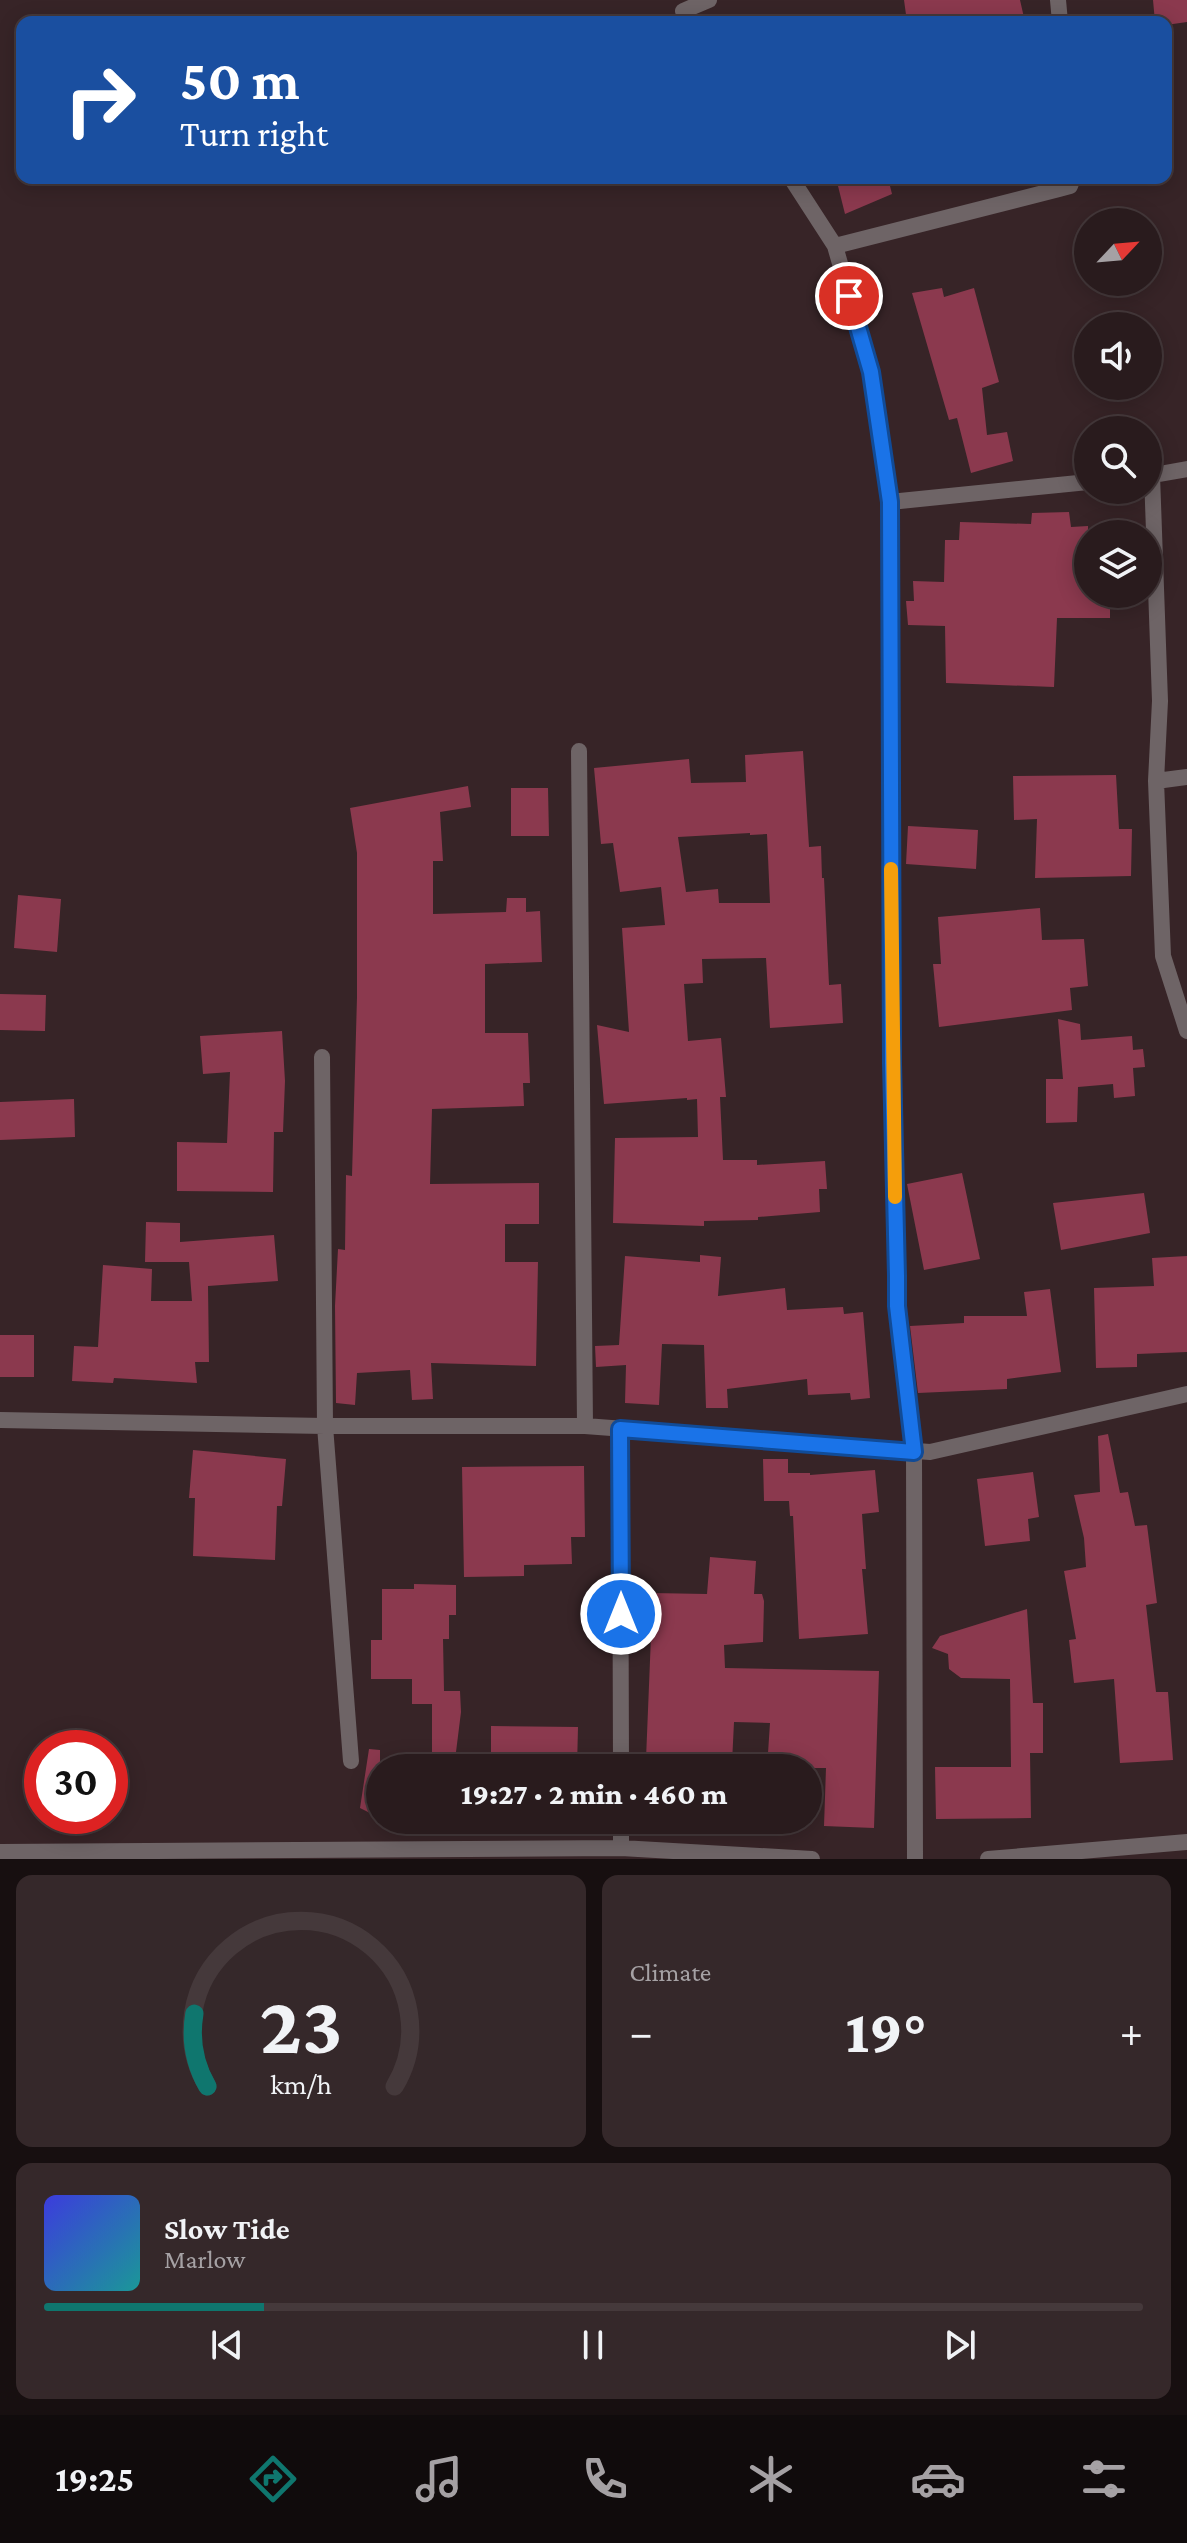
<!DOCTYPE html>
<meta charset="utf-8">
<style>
:root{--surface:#291b1d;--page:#35282a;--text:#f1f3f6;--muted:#a5a1a4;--line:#45393b;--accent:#0f766e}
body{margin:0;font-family:"Crimson Pro",serif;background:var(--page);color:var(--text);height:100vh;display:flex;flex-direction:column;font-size:30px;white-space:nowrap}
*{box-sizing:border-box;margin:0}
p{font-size:26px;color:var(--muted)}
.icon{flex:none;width:44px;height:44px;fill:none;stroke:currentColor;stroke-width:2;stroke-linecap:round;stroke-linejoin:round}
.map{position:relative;height:1859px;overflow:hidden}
.sheet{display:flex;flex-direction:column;gap:16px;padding:16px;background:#170f10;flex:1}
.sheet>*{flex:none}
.hud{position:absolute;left:16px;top:16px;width:1156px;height:168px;border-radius:16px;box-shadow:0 4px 20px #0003,0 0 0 2px var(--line);background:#1a4fa0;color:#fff;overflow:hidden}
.needle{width:52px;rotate:64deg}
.buttons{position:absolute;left:1074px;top:208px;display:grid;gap:16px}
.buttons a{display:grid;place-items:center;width:88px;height:88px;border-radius:50%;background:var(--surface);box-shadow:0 4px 20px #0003,0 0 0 2px var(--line);font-size:40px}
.speed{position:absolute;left:24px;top:1730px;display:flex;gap:16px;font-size:40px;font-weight:700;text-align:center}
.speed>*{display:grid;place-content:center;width:104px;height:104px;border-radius:50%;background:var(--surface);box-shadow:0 4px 20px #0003,0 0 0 2px var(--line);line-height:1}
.speed .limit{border:12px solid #d22;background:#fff;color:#111}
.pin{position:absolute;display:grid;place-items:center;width:68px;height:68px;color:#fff;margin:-34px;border:4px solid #fff;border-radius:50%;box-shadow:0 2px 8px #0007}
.me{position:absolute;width:88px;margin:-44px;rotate:0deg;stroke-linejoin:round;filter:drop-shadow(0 0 6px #0008)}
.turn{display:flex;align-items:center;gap:28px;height:168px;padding:0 32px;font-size:36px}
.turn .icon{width:104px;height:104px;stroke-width:2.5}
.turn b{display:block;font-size:56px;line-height:68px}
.big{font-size:60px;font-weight:800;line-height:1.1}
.sheet .widget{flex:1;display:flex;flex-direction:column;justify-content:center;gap:12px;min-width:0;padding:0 28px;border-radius:16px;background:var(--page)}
.sheet .dial{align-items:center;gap:0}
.dial svg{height:208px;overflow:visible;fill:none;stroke:var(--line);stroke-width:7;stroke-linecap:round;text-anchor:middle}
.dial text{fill:var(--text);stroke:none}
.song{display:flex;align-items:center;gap:24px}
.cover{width:96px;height:96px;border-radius:12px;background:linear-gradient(135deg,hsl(240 70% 55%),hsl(180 70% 35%))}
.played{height:8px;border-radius:4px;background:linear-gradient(90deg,var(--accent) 20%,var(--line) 20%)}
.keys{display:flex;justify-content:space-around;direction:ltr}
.heat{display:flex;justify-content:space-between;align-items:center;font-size:44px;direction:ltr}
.sheet .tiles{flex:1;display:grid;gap:16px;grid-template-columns:1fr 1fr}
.widget:last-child{grid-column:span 2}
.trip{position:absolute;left:366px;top:1754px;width:456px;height:80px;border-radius:40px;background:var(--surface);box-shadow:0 4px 20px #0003,0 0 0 2px var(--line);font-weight:800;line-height:80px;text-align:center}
.tab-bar{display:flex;height:128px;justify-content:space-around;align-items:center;background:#100b0c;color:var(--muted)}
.tab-bar .icon{width:56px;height:56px}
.tab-bar .on{color:var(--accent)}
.tab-bar b{font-size:36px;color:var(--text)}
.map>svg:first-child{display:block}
.building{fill:#8b394e;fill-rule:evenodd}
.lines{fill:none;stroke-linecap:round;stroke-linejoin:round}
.street{stroke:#6e6466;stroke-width:16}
.route-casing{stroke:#114b97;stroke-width:20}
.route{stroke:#1a73e8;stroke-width:14}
.slow{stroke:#f59e0b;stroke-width:14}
</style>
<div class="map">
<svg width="1187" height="1859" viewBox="0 0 1187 1859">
<rect width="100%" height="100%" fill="#372427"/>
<path class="building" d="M904 0H1020L1025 22H907Z
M1153 0H1187V22L1166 25V22H1155Z
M836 178H888L892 194 845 214Z
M942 288 944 297 974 288 999 382 982 388 987 435 1007 432 1013 461 971 473 957 418 949 420 912 293Z
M1069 512 1071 527 1088 526V594H1110V618H1057L1054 687 946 683 945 626 908 625 906 601H914L913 581 944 582 945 540H959L960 522 1031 524 1032 513Z
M803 751 809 847 821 846 822 878H824L829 985 841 984 843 1023 770 1028 766 958 702 959 703 983 684 984 688 1041 721 1038 726 1097H720L723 1160H757V1165L825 1161 827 1189H819L820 1212 758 1217V1220L704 1221V1226L613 1223 615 1138 698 1137 697 1099 687 1100V1098L604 1104 597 1025 629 1032 622 928 665 925 661 887 620 892 613 843 601 844 594 768 689 759 691 783 746 782 745 755ZM750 833V835L767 834 770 903H719L718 889 686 892 678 837Z
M1116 775 1119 829H1132L1131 876 1035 878 1037 819 1014 820 1013 776Z
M468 786 471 807 440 812 443 861H433V914L506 912 507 898H526V912L540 911 542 962 485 964V1033H528L530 1083H523L524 1106 432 1109 430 1184 539 1183V1224H505V1262H538L536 1366 431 1363 433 1399 412 1400 410 1370 357 1373 355 1405 336 1403 335 1306 338 1249 345 1250 346 1175 352 1176 357 997V853L350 808Z
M511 788H548L549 836H511Z
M908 826 978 830 976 869 906 864Z
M18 895 61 899 57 952 14 948Z
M1040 908 1042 940 1084 939 1088 986 1070 988 1072 1010 939 1027 933 964H941L938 917Z
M0 994 46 995 45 1031 0 1030Z
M1058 1019 1080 1024 1081 1040 1132 1036 1133 1050 1143 1049 1145 1067 1133 1068 1135 1096 1114 1098 1113 1084 1078 1087 1077 1122 1046 1123V1079H1063Z
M282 1031 285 1081 283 1132H274L273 1192 177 1191V1142L227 1143 230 1072 203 1074 200 1036Z
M74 1099 75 1137 0 1140V1102Z
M962 1173 980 1259 924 1270 907 1184Z
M1144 1193 1150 1233 1061 1250 1053 1203Z
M146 1222 180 1223V1242L274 1235 278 1281 208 1286 209 1362H195L197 1383 114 1378 113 1383 72 1381 74 1346 98 1347 103 1265 152 1269 151 1301H192L189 1262H145Z
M700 1255 721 1257 718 1296 785 1288 787 1310 843 1307 844 1314 863 1312 870 1398 851 1400 850 1393 808 1395 807 1379 727 1389 728 1408H706L704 1345 662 1344 659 1405 625 1403 626 1365 596 1367 595 1346 619 1345 625 1256 700 1262Z
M1187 1256V1352L1137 1354V1367L1096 1368 1094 1288 1154 1286 1152 1258Z
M1050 1289 1061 1372 1007 1379V1389L918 1393 910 1326 964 1323V1316H1027L1024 1292Z
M0 1335H34V1377H0Z
M1108 1434 1120 1493 1128 1492 1135 1526 1147 1525 1157 1603 1146 1605 1156 1692H1168L1173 1760 1120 1763 1114 1679 1074 1683 1069 1640 1076 1639 1064 1571 1086 1567 1084 1538 1074 1495 1100 1492 1098 1436Z
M193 1450 286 1459 282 1506H277L275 1560 193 1556 195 1498H189Z
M763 1459H788V1473H810V1475L875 1470 879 1512 862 1514 866 1569H862L868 1634 799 1639 793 1516H790L789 1501H764Z
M584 1466 585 1537H571L572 1564 524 1565V1576L464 1577 462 1467Z
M1033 1472 1039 1517 1028 1519 1030 1541 985 1546 977 1479Z
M710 1557 756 1561 754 1594H762L764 1601 763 1642 724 1645 725 1668 879 1671 874 1828 824 1826 826 1768H767L770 1723 734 1722 732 1763 646 1759 651 1636 639 1635 640 1606H651V1593L707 1594Z
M414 1584 456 1585V1615H449V1639H443L444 1691H460L461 1712 454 1768H432V1704H412V1679H371V1640H382V1589H414Z
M1027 1609 1033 1703H1043V1753H1030L1031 1818 936 1819 935 1767H1011L1010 1679 961 1678 949 1669 948 1654 932 1648 940 1636Z
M491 1726 578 1727 577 1768H491Z
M369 1749 380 1750V1808L370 1813 360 1808Z"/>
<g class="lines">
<path class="street" d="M1058 0 1060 22
M683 11 709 0
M791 178 835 246 871 372 890 502 892 1063 897 1306 914 1452 915 1859
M835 246 1059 189 1070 186 1073 178
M1152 475 1160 701 1156 781 1163 956 1187 1031
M1148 476 1187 469
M890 502 1088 482
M579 751 585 1426
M1156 781 1187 777
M322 1057 325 1426 351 1761
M0 1420 325 1426H585L930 1452 1187 1394
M620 1429 621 1768
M621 1820V1848
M0 1852 621 1848 812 1859
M988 1859 1187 1842"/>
</g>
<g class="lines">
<g class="route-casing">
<path id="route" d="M621 1614 620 1429 914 1452 897 1306V1276L892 1063 890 502 871 372 849 296"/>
</g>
<use href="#route" class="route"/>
<path class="slow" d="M891 869 895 1197"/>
</g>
</svg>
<div class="buttons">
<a><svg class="needle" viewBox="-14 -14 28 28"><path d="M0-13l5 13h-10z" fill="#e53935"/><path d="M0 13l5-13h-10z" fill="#a5a1a4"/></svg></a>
<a><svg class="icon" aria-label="sound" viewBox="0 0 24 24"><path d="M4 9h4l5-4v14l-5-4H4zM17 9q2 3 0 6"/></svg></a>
<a><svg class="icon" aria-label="search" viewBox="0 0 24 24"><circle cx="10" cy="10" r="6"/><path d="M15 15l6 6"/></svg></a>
<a><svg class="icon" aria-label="layers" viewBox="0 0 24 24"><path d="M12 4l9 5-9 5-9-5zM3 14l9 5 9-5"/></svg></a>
</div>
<div class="speed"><div class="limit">30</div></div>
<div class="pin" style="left:849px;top:296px;background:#d93025"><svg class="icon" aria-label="arrive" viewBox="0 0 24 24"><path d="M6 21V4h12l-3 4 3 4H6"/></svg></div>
<svg class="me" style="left:621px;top:1614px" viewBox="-20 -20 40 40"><circle r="17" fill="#1a73e8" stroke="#fff" stroke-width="3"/><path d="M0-11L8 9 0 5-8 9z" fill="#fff"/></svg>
<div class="trip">19:27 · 2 min · 460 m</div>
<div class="hud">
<div class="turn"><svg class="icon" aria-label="right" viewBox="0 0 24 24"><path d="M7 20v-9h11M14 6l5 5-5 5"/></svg><div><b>50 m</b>Turn right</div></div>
</div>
</div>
<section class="sheet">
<div class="tiles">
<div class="widget dial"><svg viewBox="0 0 100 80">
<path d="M14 69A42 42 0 1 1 86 69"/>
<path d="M14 69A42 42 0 0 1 9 41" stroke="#0f766e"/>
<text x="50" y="56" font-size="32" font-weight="700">23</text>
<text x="50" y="72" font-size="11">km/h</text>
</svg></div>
<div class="widget"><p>Climate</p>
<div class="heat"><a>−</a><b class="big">19°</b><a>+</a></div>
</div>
<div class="widget">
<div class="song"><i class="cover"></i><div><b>Slow Tide</b><p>Marlow</p></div></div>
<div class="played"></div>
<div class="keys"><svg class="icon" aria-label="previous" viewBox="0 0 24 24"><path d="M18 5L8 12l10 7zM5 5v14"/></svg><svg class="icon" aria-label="pause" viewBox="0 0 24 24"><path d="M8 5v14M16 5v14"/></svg><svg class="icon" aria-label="next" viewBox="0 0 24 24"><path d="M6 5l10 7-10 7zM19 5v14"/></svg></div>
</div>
</div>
</section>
<nav class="tab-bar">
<b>19:25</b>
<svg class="icon on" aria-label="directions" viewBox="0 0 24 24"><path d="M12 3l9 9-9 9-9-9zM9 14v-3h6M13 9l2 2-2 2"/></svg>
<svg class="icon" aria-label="music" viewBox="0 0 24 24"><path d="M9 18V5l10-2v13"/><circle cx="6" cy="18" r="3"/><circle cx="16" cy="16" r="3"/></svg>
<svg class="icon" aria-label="phone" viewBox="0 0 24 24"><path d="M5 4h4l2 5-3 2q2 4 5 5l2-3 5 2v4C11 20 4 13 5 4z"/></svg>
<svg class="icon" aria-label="climate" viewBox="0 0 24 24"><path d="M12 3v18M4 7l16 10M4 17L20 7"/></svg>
<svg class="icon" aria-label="car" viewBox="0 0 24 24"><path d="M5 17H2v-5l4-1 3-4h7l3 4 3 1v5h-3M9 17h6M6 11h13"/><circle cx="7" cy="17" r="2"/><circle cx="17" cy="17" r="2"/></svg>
<svg class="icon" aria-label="filters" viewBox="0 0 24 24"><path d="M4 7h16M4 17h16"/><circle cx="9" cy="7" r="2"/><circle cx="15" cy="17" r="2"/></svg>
</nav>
